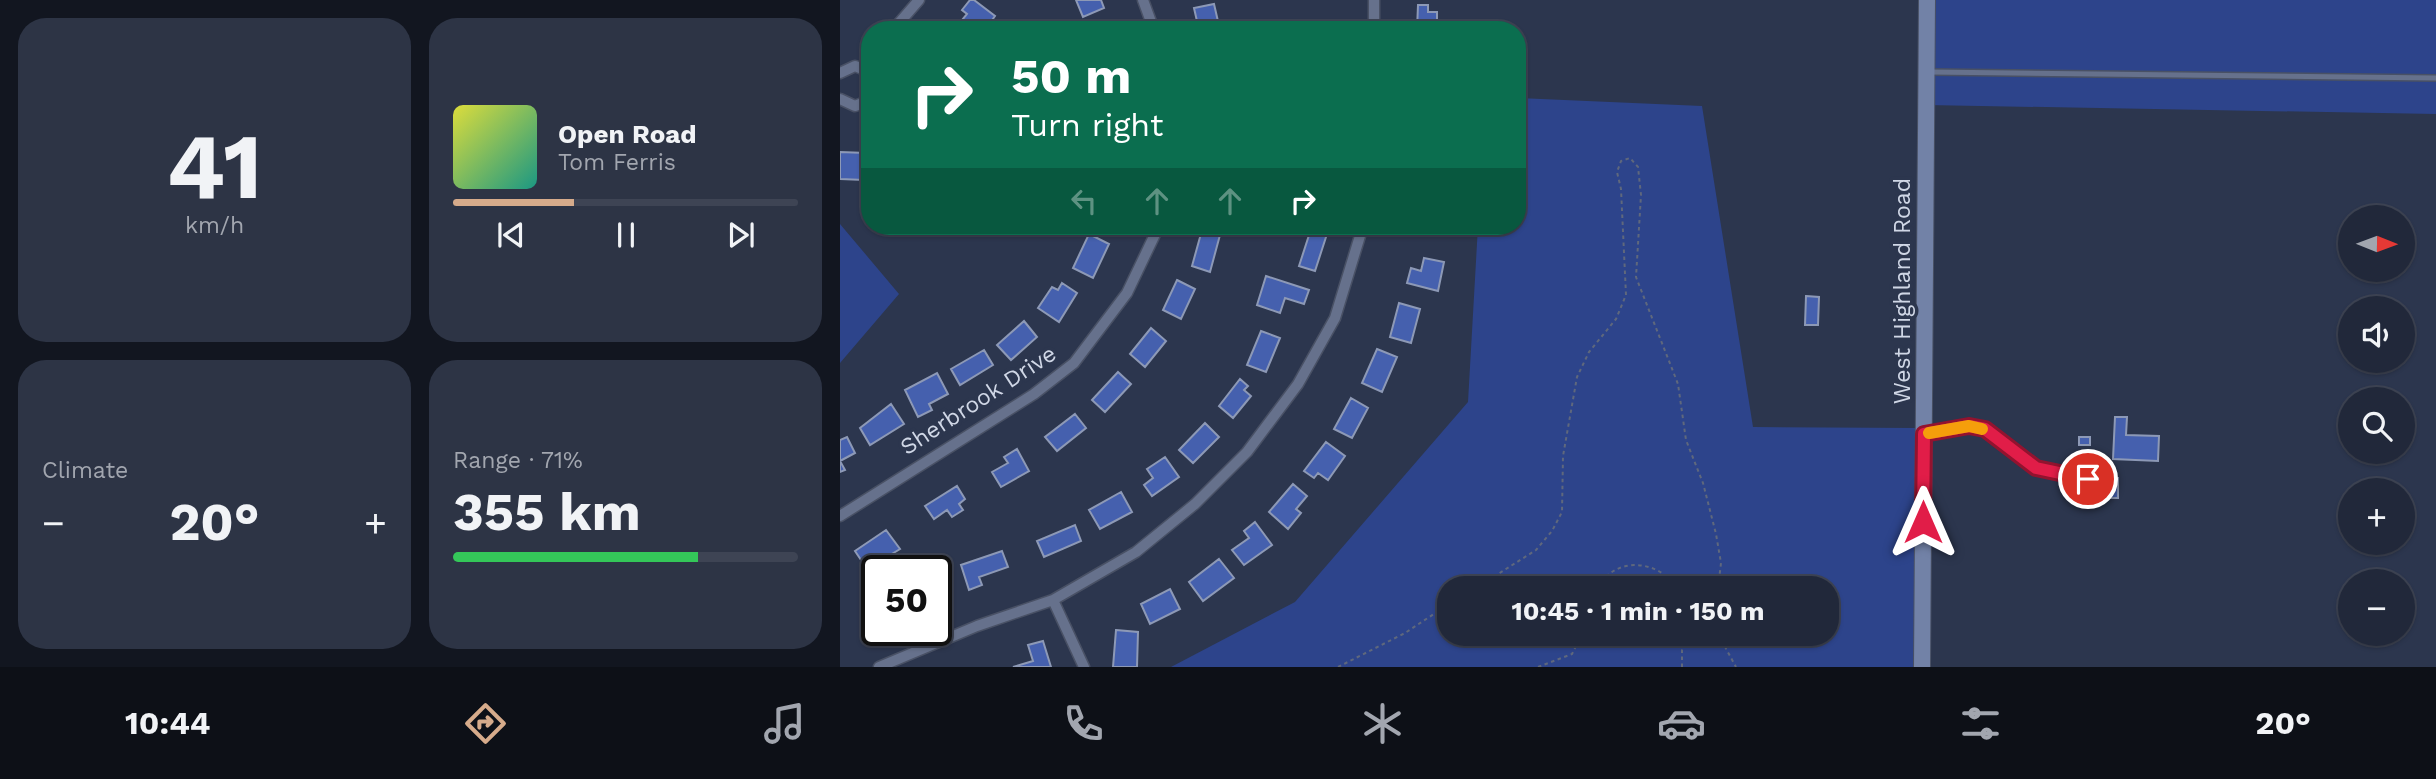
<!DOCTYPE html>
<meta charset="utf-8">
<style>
:root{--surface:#21283a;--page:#2d3445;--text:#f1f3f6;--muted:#a2a6af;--line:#3e4454;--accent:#d6ab8b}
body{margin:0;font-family:"Work Sans",sans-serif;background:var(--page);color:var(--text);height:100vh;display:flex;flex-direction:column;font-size:26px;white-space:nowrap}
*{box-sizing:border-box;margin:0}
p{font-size:23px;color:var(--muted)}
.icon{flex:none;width:38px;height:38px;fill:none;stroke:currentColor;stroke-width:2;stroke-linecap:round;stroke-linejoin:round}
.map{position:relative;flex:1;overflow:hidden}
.side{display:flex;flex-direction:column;gap:18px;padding:18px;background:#121620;width:840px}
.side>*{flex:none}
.guide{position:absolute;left:21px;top:21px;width:665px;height:214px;border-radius:28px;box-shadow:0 2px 5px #0004,0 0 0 2px var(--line);background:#0b6e4f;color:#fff;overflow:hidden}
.needle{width:46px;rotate:91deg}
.tools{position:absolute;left:1498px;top:205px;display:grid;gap:14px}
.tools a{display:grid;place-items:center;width:77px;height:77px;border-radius:50%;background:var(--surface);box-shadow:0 2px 5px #0004,0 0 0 2px var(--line);font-size:35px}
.speed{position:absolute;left:21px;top:555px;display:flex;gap:14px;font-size:35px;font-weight:700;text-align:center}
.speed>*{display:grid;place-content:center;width:91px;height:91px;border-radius:50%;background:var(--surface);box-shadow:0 2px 5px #0004,0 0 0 2px var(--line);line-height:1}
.speed .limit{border:4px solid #111;border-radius:10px;background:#fff;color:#111}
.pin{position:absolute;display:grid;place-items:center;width:60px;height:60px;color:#fff;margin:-30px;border:4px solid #fff;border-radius:50%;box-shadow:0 2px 7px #0007}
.me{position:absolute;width:77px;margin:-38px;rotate:0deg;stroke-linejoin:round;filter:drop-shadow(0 0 5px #0008)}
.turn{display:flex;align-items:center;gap:24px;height:147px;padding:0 35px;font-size:32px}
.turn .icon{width:91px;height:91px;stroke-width:2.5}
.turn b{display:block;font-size:49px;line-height:60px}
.lanes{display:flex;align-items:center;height:66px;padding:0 35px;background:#0003;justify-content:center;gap:35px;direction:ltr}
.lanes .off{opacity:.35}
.big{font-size:52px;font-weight:700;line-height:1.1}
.side .widget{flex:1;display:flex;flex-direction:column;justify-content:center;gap:10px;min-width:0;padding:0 24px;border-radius:28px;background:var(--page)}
.side .dial{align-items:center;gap:0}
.dial b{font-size:91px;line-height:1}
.song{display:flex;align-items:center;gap:21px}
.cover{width:84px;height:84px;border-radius:10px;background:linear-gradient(135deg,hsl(60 70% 55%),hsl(170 70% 35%))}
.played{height:7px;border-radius:4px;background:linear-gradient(90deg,var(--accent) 35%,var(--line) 35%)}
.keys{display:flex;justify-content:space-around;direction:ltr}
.heat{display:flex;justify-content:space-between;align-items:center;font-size:38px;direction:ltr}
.charge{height:10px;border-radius:5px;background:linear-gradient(90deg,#34c759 71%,var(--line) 0)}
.side .tiles{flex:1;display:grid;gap:18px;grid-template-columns:repeat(2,1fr)}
.trip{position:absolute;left:597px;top:576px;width:402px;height:70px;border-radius:28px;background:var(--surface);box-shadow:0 2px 5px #0004,0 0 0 2px var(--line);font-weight:700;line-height:70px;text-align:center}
.dock{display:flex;height:112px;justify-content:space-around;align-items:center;background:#0d1017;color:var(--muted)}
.dock .icon{width:49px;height:49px}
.dock .on{color:var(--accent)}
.dock b{font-size:32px;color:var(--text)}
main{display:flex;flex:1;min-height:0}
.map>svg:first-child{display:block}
.green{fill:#2d448b;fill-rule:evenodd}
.building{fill:#4560ae;stroke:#8d99b6;stroke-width:2}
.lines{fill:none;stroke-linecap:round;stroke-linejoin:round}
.service-casing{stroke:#495165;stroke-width:8}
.minor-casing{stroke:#495165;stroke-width:13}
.secondary-casing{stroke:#495165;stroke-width:18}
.path{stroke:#5f687d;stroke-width:2;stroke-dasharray:3.5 3.5;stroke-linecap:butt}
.service{stroke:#66718c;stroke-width:5}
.minor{stroke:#66718c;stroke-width:10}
.secondary{stroke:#7282a7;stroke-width:16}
.route-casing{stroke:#92132f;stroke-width:18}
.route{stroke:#e11d48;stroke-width:12}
.slow{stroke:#f59e0b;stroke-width:12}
.labels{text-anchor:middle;stroke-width:7;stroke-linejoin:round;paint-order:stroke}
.street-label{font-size:23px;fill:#d0d7e6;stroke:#2c364e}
</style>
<main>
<section class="side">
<div class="tiles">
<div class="widget dial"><b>41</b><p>km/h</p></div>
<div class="widget">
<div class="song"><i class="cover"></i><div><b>Open Road</b><p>Tom Ferris</p></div></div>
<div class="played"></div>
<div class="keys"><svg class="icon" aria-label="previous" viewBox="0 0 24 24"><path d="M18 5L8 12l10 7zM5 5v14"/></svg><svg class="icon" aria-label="pause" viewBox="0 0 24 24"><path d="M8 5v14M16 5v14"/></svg><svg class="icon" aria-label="next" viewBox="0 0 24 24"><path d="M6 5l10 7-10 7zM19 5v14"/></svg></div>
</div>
<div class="widget"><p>Climate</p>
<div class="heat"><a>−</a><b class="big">20°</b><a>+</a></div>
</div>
<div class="widget"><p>Range · 71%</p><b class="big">355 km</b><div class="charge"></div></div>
</div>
</section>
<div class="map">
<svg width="1596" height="667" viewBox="0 0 1596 667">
<rect width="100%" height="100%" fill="#2c364e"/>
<path class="green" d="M1087 0H1596V114L1086 105Z
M677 98 862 106 913 427 1077 428 1082 667H331L455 602 628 402 638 226H677ZM609 588H987V634H609Z
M0 224 59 294 0 363Z"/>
<path class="building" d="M130 0H134L155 16 145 30H114L127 14 122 10Z
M236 0H261L264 8 243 17Z
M374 4 380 30H359L354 8Z
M578 5H588V12H597V30H577Z
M473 21 495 22V30H473Z
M0 152 26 153 24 180 0 179Z
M584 226H601L599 234 583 231Z
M471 229 487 234 475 271 459 266Z
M362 230 380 235 370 272 352 266Z
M249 234 269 244 253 278 233 268Z
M584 258 604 262 598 291 567 283 571 268 581 271Z
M426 276 469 290 464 304 445 298 440 313 417 305Z
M337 280 355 289 341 319 323 310Z
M222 283 237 293 219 322 198 308 212 287 218 290Z
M966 296 979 297 978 325H965Z
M559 303 580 309 571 343 550 337Z
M184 321 197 337 171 360 157 345Z
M311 328 326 341 305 367 290 354Z
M421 331 440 338 426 372 407 365Z
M537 349 557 357 542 392 522 383Z
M144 350 153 365 120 385 111 369Z
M278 372 291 384 265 412 252 400Z
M97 373 108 394 89 404 92 410 78 417 65 390Z
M400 379 408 386 404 390 411 396 393 418 379 406Z
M511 398 528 408 512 438 494 429Z
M51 404 64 424 30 445 20 428Z
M235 414 246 428 217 451 205 437Z
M1275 417H1287L1286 435 1319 436 1318 461 1273 459Z
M365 423 379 437 353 463 339 450Z
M7 437 15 453 0 461 5 470 0 472V440Z
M1239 437H1250V445H1239Z
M486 442 505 456 488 480 478 473 474 478 464 471Z
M177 449 189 471 161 487 152 472 168 463 164 457Z
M325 457 339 477 312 496 304 485 313 478 307 469Z
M1264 478H1278V498H1264Z
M453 484 467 496 456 509 461 513 448 529 429 512Z
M117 486 125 499 119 504 123 510 112 517 107 510 94 519 85 506Z
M281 492 292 512 260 529 249 510Z
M415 522 432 545 404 565 392 550 409 538 404 531Z
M235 525 241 541 204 557 197 541Z
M46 530 60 549 27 569 15 551Z
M162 551 168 567 139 577 142 585 129 590 121 565Z
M379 559 394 578 363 601 349 582Z
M330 589 340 609 310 624 301 604Z
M276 630 298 632 297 667H273Z
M203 641 211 667H173L193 661 188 645Z"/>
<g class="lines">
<g class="service-casing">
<path id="service" d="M1090 72 1596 78
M1087 434 1129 426 1145 429 1196 468 1248 479"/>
</g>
<g class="minor-casing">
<path id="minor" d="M303 0 314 30
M534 0V30
M53 30 79 0
M0 73 15 66 30 72
M0 99 15 106 30 100
M0 516 194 394 234 363 287 293 319 226
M213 600 244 667
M39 667 137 626 213 600 296 552 355 504 407 452 458 384 495 318 523 226"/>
</g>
<g class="secondary-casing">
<path id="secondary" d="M1082 667 1087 0"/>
</g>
<path class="path" d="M636 588 696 550 712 531 722 512 723 456 737 377 749 352 776 319 786 295 781 189 777 172 781 161 790 158 798 167 801 195 796 277 838 384 846 440 863 483 876 534 881 563 878 588
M758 588C774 556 819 559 836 588
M878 634 896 667
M498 667 565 633 609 604
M698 667 732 654 742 634
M842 667V650L846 634"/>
<use href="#service" class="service"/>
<use href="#minor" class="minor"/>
<use href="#secondary" class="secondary"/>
</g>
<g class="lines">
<g class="route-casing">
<path id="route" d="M1083 522 1084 434 1129 426 1145 429 1196 468 1248 479"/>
</g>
<use href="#route" class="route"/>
<path class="slow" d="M1089 433 1129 426 1142 429"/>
</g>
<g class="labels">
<g class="street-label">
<text transform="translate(1062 291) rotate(-90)" y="8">West Highland Road</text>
<text transform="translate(138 400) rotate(-33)" y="8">Sherbrook Drive</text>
</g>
</g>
</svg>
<div class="tools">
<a><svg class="needle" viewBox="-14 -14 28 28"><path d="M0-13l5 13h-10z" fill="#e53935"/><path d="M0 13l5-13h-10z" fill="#a2a6af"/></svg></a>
<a><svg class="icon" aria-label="sound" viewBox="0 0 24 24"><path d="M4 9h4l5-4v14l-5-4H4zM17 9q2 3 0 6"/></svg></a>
<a><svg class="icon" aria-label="search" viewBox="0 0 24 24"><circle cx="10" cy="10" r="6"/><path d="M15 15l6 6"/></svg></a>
<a>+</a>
<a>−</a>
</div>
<div class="speed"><div class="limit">50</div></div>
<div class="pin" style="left:1248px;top:479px;background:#d93025"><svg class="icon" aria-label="arrive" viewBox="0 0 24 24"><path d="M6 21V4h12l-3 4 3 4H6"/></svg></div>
<svg class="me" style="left:1083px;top:522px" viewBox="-20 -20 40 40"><path d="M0-17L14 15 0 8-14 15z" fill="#e11d48" stroke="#fff" stroke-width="4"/></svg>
<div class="trip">10:45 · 1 min · 150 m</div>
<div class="guide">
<div class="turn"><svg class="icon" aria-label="right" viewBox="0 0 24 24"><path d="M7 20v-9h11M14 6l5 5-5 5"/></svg><div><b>50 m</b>Turn right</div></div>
<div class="lanes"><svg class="icon off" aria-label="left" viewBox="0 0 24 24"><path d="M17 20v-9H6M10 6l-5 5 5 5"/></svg><svg class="icon off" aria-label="ahead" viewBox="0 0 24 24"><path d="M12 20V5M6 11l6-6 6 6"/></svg><svg class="icon off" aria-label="ahead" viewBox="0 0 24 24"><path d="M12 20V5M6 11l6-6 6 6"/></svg><svg class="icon" aria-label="right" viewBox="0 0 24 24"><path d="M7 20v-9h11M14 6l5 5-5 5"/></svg></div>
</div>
</div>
</main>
<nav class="dock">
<b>10:44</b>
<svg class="icon on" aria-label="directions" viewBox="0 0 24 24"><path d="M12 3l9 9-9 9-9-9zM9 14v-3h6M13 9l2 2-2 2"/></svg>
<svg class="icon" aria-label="music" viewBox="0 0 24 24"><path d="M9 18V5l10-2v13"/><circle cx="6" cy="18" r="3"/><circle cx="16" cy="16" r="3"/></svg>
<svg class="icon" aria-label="phone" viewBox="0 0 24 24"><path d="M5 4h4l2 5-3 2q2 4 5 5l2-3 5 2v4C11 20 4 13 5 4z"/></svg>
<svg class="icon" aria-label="climate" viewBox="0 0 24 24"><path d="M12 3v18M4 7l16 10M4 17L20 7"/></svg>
<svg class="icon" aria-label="car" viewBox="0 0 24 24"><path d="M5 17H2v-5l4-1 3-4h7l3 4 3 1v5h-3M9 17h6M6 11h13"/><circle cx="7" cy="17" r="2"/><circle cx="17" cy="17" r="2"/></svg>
<svg class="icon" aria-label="filters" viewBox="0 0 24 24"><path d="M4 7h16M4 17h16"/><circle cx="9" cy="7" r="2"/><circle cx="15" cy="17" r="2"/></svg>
<b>20°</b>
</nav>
